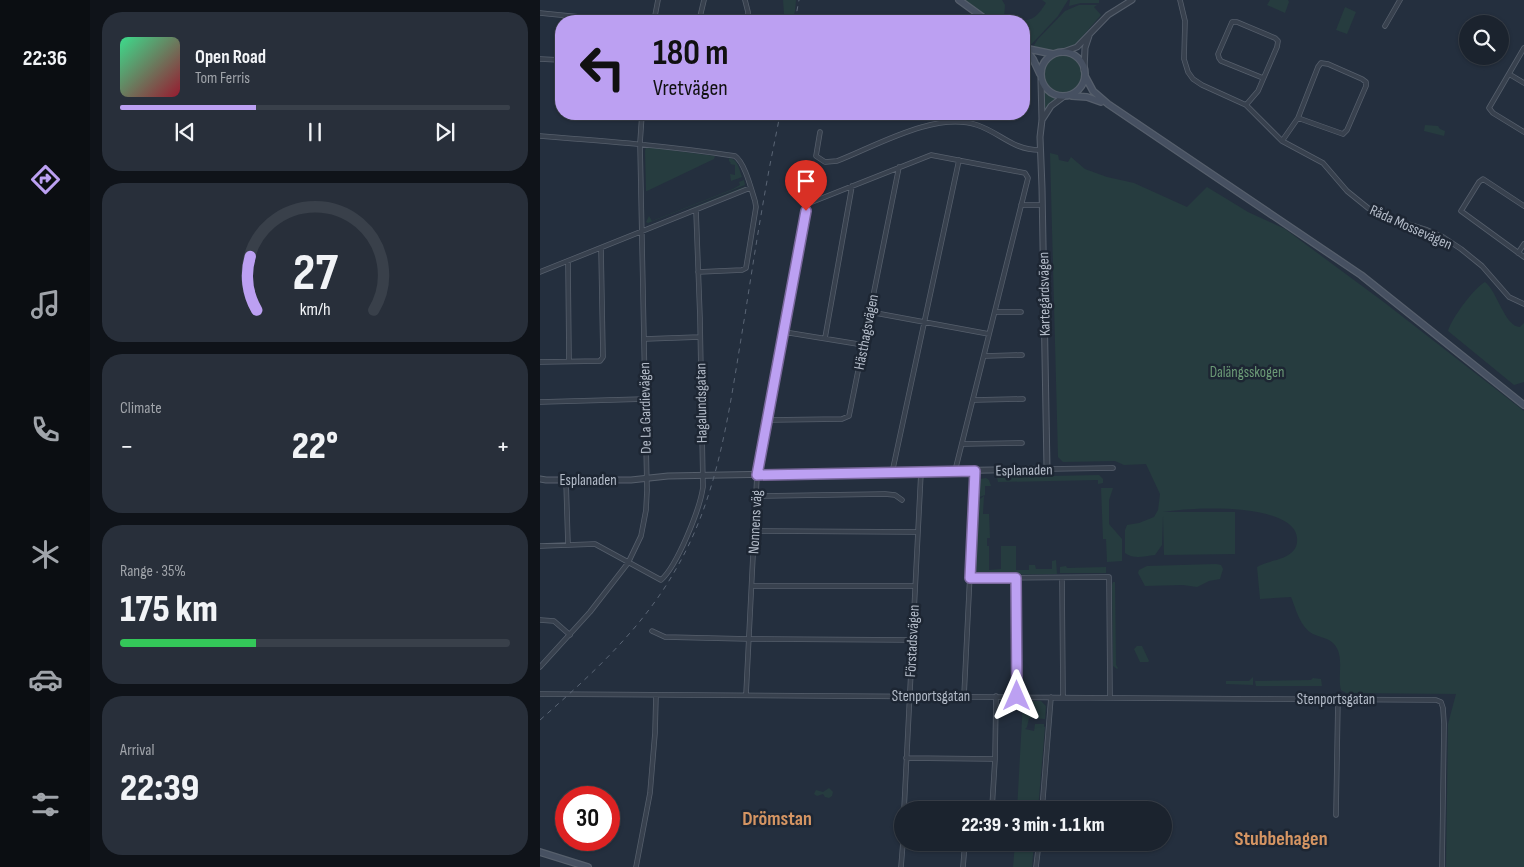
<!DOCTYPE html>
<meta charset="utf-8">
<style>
:root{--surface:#1b232e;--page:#282f3a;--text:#f1f3f6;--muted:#a0a4aa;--line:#39404a;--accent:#bca0f2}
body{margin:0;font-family:"Sofia Sans Condensed",sans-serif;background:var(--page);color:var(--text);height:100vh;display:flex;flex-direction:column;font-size:19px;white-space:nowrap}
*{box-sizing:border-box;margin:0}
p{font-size:16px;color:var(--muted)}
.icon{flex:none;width:28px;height:28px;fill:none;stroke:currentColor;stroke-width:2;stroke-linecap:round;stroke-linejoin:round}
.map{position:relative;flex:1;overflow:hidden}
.drawer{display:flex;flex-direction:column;gap:12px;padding:12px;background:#0f1319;width:450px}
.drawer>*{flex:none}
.banner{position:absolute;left:15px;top:15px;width:475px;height:105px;border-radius:20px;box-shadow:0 1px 4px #0004,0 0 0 1px var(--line);background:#bca0f2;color:#111;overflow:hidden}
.tools{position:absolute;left:919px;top:15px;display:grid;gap:10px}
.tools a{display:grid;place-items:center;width:50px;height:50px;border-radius:50%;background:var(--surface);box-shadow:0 1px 4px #0004,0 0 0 1px var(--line);font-size:25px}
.speed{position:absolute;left:15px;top:786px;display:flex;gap:10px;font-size:25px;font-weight:700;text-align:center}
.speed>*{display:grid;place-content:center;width:65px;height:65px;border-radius:50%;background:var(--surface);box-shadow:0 1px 4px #0004,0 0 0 1px var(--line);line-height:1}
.speed .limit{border:8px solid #d22;background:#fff;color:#111}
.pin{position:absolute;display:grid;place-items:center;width:42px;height:42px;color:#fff;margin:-51px -21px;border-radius:50% 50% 50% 0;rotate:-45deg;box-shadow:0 0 5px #0007}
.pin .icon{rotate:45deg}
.me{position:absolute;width:55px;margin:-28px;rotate:0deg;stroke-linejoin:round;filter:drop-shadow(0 0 4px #0008)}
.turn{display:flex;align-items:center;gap:18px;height:105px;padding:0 15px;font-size:22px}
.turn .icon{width:65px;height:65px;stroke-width:2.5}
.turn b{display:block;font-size:35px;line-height:42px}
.big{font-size:38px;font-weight:800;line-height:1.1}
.drawer .card{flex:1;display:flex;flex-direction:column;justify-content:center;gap:8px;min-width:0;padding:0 18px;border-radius:20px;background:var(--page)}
.drawer .dial{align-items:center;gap:0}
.dial svg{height:130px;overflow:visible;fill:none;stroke:var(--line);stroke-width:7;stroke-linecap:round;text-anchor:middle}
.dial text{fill:var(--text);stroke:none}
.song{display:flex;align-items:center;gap:15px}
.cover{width:60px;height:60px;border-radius:8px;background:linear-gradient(135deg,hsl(150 70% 55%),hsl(350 70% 35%))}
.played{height:5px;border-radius:2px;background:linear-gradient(90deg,var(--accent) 35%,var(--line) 35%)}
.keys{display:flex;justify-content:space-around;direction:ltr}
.heat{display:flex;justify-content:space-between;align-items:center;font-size:28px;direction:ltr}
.charge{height:8px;border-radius:4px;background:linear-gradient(90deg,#34c759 35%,var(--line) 0)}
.trip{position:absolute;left:354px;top:801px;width:278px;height:50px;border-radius:25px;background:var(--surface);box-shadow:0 1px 4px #0004,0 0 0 1px var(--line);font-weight:800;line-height:50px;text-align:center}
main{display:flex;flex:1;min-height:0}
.tabs{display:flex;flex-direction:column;width:90px;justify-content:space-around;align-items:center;background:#0b0e12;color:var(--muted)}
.tabs .icon{width:35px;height:35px}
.tabs .selected{color:var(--accent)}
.tabs b{font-size:22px;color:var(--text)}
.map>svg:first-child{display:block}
.green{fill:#263c3f}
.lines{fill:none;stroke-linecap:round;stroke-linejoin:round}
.minor-casing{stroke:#565f6c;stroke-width:5.5}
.tertiary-casing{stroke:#565f6c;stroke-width:7}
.secondary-casing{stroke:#565f6c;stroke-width:8}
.minor{stroke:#38414e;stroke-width:4}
.tertiary{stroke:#38414e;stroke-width:5}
.secondary{stroke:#465061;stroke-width:5.5}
.rail{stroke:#5a6575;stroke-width:1;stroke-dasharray:5 5;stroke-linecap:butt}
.route-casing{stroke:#7a689d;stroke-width:12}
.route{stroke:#bca0f2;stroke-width:9}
.labels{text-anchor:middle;stroke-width:5;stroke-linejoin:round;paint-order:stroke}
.street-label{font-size:15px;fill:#b4bcc9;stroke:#1d2633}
.park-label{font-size:15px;fill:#6b9a76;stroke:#1d2633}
.district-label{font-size:20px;font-weight:bold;fill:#d59563;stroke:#1d2633}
</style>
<main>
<nav class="tabs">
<b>22:36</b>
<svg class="icon selected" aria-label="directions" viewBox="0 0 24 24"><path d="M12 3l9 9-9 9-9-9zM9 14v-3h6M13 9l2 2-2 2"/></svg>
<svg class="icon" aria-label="music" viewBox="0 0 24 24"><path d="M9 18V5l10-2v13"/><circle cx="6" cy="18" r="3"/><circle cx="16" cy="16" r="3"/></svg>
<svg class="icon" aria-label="phone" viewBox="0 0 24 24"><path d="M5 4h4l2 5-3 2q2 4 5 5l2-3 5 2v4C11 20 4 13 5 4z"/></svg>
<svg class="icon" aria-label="climate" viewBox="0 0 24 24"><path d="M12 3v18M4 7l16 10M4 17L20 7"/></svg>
<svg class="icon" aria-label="car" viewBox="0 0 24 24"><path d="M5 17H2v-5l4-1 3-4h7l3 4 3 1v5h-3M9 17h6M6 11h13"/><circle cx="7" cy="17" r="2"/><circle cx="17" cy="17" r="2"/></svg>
<svg class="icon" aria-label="filters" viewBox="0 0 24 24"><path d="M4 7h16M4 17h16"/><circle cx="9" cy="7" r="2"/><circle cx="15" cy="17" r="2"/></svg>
</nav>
<section class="drawer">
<div class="card">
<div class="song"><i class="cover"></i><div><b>Open Road</b><p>Tom Ferris</p></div></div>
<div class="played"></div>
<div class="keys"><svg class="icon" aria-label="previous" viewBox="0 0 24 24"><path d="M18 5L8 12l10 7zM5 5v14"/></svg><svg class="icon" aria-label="pause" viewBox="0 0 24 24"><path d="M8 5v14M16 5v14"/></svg><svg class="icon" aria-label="next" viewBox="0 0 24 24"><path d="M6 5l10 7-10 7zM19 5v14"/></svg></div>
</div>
<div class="card dial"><svg viewBox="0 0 100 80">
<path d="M14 69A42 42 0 1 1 86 69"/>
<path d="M14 69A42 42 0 0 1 10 36" stroke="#bca0f2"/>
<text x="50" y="56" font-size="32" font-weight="700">27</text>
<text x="50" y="72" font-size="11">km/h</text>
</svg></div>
<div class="card"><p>Climate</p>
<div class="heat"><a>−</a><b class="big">22°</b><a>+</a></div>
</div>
<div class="card"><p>Range · 35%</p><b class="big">175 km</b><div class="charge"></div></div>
<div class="card"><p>Arrival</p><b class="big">22:39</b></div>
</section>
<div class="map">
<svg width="984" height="867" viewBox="0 0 984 867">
<rect width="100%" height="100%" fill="#242f3e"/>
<path class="green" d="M243 0H256L255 11 252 21H247L244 14Z
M423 0H462L465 5 464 19C488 20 492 25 506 3L502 0H528L518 16 489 47 484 44V21H452Z
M530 0H559V3H541L529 6Z
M730 0H748L749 2 745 13 727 5Z
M539 5H557L554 7 561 15 535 45 515 51H507L492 48 498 39 525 11Z
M805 7 816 12 807 34 796 30Z
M503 75a20 20 0 1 1 40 0a20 20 0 1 1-40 0Z
M506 92 516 98 509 105 504 112H503L504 93Z
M885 125 898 126 900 129 905 131 904 136 884 131Z
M106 147 175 156 174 159 107 191H106L105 151Z
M510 153 518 155 519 160 528 162 531 157 545 169 567 177 594 183 647 207 667 187 708 212 745 229 845 303 984 411V867H906L908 724 916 694 806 693 801 690C797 676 805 656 794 644 789 638 779 637 773 634 760 627 756 609 751 597L720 599 717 567C728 560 745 561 754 550 758 545 758 537 755 531 739 503 651 507 623 512H695V554L624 555 623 516 622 545 615 555C604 556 595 560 585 553V530L587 525 599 523 614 517 618 510 620 494 606 464 584 465 575 461 523 462 518 457Z
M189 158C198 159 199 169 202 177L191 181 190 174 195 175V165L190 164 191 163 189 161Z
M204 180 205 185 108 223 106 222 109 216 112 221 193 189 200 185 199 182Z
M206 186 201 190 151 210 149 209Z
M945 282C957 291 965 327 980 327L984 323V382L974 385 908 331C912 318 933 289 945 282Z
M559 475 563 479V483L558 484V480L458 482 457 478 459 477Z
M446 478 449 480 451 486H445V495L437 498V483L440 479Z
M561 488H573L569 500V524L582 539V561L567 562 566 539H563Z
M444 496 443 514H449L450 538H447V546H449V570L461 569V546H476V570H489V565H495L496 569H512V561L516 560 517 574 437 575 434 574 437 501Z
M676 564 681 565 683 569 680 579 669 581 657 587 643 585 605 586 598 573 599 570 607 566Z
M526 566 527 568 566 567V573H520V567Z
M573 582H575L576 665 578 668 577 669 573 666 572 585Z
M597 646H602L609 661 608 662H600L594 649Z
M713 677V685L686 684V681H709Z
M773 678 781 679 782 686H716L715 681 771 680Z
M483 701H501L506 706 505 719 489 718 487 727 485 729 494 731 495 724H504V727H505L498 810H477Z
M289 788 293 792 292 796 289 798 285 797 283 794 277 796 274 794 276 790 283 792Z
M475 843H494L492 867H473Z"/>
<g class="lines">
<g class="minor-casing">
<path id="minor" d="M205 0 208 12V21
M640 0 645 21 644 59 648 72 653 79 662 85 706 105 742 141 783 163 807 191 828 208 845 217 887 230 903 237 921 249 942 266 969 297 984 304
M0 13 80 21
M114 21 118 0
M159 21 164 0
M845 26 860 0
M984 48 949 108 953 113 984 132
M0 59 21 60
M969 74 984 83
M706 105 718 91 737 47 738 41 735 38 697 22H692L678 54 679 58 681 61 723 78
M280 132 276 156 285 162 297 161C336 146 395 111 437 125 461 133 472 150 500 150
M0 136C65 141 130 146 195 156 205 163 211 189 215 201L216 207 206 268 202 270 158 272
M742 141 758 118 778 67 781 63 788 64 822 79 826 82V86L807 130 803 134 758 118
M481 205H502
M984 206 943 179 939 182 921 211 984 257
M978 253 984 244
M28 261 29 361
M0 272 210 188
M330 312 449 334
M455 312H481
M244 332 324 345
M285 338 312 186
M104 339 160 337
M444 356 482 355
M0 362 60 361 63 357 61 248
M434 400 483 399
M0 402 105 399
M228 420 302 419 309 416 359 167
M422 444 482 443
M507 469 573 468
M352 473 419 160
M26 480 28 545
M216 496 345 494 355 495 362 500
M214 531 378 532
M0 546 55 544 121 580C137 566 160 509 163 487L160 318 156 210
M430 578 569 577 570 697
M476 578 477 696
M522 578 523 697
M212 586H375
M0 620 14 621 30 635
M112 631 125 637 209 639 372 640
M0 667 50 612 88 563 101 536 106 510 107 490 100 143 102 114
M0 694 896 700 901 702 903 708 904 724 902 867
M206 695 217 475 267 204 391 155 485 173 488 178 415 471
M424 696 435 471
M366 758 455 759
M364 810 381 472
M450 810 452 808 455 759 456 696
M502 810 511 697
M796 815 798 698
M96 867 110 793 115 733 116 695
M361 867 363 842
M423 867 425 842
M496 867 499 842"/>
</g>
<g class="tertiary-casing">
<path id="tertiary" d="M523 52 537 47 568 15 592 0
M544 70 545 48 549 36
M502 120 511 106 523 97
M0 479 6 480H91L128 476 507 469 502 188 500 137 502 120 501 81"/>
</g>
<g class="secondary-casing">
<path id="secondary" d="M419 0 448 21
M484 48 493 59 500 74
M484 48 513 54
M501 74a22 22 0 1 1 44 0a22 22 0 1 1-44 0Z
M545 76 553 91 568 104 821 275 984 405
M532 96 547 97 561 102
M0 852 48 867"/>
</g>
<use href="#minor" class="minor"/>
<use href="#tertiary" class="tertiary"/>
<use href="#secondary" class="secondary"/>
<path class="rail" d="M255 21 259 0
M0 720C51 675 102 629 136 569 181 492 190 402 205 315 212 270 219 225 227 181 231 158 236 136 240 114"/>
</g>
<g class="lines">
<g class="route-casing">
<path id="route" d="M266 211 217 475 435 471 430 578H476L477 696"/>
</g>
<use href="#route" class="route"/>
</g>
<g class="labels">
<g class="street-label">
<text transform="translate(871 227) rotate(24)" y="5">Råda Mossevägen</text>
<text transform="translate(504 294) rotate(-91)" y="5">Kartegårdsvägen</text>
<text transform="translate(326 332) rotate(-79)" y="5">Hästhagsvägen</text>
<text transform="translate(161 403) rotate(-91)" y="5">Hagalundsgatan</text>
<text transform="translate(105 408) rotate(-91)" y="5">De La Gardievägen</text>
<text transform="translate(484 470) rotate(-1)" y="5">Esplanaden</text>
<text x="48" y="485">Esplanaden</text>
<text transform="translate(215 522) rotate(-87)" y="5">Nonnens väg</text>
<text transform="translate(372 641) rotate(-87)" y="5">Förstadsvägen</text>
<text x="391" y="701">Stenportsgatan</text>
<text x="796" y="704">Stenportsgatan</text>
</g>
<g class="park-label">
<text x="707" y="377">Dalängsskogen</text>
</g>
<g class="district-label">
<text x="237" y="825">Drömstan</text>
<text x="741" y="845">Stubbehagen</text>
</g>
</g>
</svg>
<div class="tools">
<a><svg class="icon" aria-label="search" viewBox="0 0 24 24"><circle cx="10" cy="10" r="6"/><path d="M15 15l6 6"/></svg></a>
</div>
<div class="speed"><div class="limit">30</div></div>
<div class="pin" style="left:266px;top:211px;background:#d93025"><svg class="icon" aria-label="arrive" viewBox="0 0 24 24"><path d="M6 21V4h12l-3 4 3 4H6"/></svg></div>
<svg class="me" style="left:477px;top:696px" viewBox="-20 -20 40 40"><path d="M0-17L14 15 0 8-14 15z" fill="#bca0f2" stroke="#fff" stroke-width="4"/></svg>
<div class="trip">22:39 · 3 min · 1.1 km</div>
<div class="banner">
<div class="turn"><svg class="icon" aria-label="left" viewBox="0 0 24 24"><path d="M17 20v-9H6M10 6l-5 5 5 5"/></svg><div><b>180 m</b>Vretvägen</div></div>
</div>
</div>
</main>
